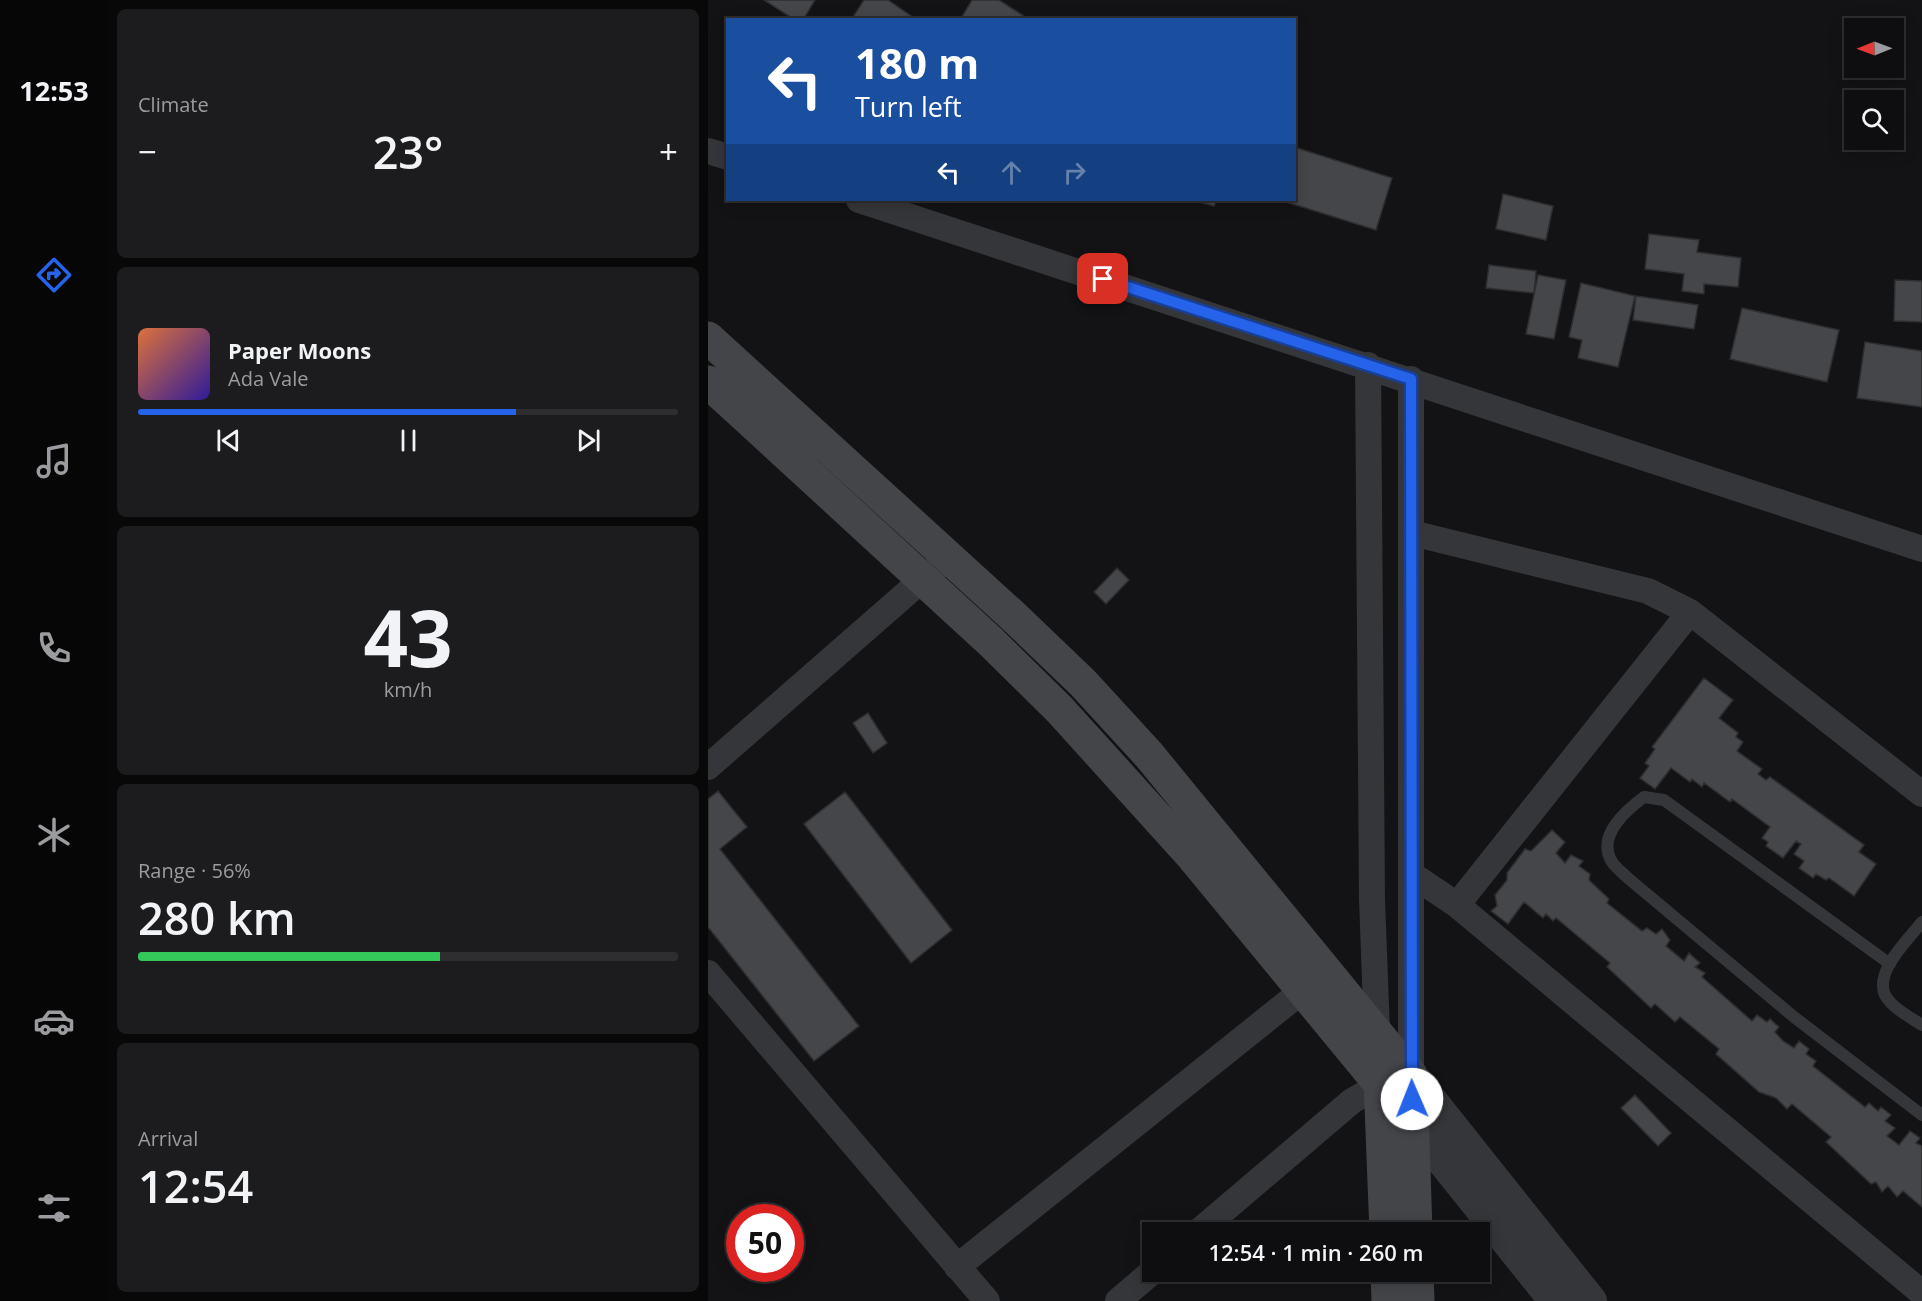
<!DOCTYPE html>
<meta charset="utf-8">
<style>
:root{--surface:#0e0e10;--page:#1c1c1e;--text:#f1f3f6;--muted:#9b9c9f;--line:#2e2e30;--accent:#2563eb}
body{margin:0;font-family:"Open Sans",sans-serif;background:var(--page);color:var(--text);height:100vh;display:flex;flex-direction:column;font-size:22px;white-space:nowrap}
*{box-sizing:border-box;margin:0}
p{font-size:20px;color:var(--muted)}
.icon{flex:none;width:33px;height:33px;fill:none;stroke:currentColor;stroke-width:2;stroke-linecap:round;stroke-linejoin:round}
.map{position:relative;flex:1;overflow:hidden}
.drawer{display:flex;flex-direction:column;gap:9px;padding:9px;background:#080809;width:600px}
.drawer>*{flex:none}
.guide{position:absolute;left:18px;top:18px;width:570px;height:183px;border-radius:0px;box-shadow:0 3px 15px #0003,0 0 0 2px var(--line);background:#1a4fa0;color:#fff;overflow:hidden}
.needle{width:39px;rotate:269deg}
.buttons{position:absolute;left:1136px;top:18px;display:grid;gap:12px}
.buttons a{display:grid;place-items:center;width:60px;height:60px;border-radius:0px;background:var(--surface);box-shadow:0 3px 15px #0003,0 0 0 2px var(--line);font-size:30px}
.speed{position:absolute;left:18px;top:1204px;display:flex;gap:12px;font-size:30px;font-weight:700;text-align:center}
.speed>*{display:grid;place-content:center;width:78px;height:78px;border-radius:50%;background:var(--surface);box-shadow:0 3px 15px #0003,0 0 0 2px var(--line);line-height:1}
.speed .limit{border:9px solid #d22;background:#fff;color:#111}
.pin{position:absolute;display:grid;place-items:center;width:51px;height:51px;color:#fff;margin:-26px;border-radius:12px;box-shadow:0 3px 9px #0006}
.me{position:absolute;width:66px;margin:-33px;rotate:359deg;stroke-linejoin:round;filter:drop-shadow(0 0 4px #0008)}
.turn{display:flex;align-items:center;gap:21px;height:126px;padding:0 30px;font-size:27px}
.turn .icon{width:78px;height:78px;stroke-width:2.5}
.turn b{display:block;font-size:42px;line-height:51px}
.lanes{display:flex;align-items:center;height:57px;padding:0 30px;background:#0003;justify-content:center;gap:30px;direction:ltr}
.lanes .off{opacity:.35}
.big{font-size:45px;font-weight:600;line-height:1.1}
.drawer .widget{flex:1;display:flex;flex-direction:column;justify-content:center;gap:9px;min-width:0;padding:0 21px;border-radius:9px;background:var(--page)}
.drawer .dial{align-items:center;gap:0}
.dial b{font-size:78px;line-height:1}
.song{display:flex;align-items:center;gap:18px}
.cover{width:72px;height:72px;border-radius:9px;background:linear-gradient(135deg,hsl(20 70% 55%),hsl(250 70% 35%))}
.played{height:6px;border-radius:3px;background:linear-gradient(90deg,var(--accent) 70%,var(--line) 70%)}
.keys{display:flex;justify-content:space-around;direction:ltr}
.heat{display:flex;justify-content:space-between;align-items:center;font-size:33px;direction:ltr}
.charge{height:9px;border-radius:4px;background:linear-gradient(90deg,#34c759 56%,var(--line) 0)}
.trip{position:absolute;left:434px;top:1222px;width:348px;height:60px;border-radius:0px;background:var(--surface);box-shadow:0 3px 15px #0003,0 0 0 2px var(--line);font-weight:600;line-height:60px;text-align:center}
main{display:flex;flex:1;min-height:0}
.dock{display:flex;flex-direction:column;width:108px;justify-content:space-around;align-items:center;background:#060606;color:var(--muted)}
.dock .icon{width:42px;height:42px}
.dock .selected{color:var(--accent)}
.dock b{font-size:27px;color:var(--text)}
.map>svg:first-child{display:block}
.building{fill:#45464a;stroke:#2e2e30;stroke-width:1.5}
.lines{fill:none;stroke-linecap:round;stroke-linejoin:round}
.service{stroke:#353639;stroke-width:12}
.minor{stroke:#353639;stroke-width:26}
.tertiary{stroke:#353639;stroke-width:32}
.secondary{stroke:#434549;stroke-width:33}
.route-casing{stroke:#184099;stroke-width:15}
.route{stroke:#2563eb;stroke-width:10}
</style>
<main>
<nav class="dock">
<b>12:53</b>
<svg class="icon selected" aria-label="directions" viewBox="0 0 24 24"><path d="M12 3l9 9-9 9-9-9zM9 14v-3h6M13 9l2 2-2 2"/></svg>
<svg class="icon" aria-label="music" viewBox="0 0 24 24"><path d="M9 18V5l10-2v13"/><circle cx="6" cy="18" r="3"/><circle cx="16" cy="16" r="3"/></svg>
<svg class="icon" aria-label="phone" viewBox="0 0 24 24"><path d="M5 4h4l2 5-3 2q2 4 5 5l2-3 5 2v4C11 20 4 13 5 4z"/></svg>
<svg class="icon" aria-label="climate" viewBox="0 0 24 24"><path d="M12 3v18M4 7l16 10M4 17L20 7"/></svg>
<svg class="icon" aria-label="car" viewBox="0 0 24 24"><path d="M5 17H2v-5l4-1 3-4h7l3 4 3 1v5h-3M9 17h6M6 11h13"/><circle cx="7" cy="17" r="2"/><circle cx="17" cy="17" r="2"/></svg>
<svg class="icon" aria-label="filters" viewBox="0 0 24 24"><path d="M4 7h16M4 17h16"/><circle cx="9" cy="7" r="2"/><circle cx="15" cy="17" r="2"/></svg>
</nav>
<section class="drawer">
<div class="widget"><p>Climate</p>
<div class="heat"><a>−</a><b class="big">23°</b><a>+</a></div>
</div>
<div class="widget">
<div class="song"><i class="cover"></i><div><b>Paper Moons</b><p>Ada Vale</p></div></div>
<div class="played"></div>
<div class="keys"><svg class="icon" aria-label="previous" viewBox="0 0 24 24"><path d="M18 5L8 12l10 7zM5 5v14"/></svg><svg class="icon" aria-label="pause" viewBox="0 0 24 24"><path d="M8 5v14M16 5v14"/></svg><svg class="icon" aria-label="next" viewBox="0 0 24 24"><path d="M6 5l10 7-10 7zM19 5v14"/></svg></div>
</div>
<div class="widget dial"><b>43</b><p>km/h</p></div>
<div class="widget"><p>Range · 56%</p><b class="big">280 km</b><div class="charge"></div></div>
<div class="widget"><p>Arrival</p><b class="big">12:54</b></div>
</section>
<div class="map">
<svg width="1214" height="1301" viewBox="0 0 1214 1301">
<rect width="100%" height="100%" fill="#131315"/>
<path class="building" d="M56 0H107L95 20H87Z
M156 0H180L209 20H143Z
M264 0H291L322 20H252Z
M586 147 684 178 668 230 572 200H586Z
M795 194 845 206 838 240 788 229Z
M485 200H509L506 206Z
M941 234 991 240 989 252 1033 258 1030 287 996 284V294L974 291 976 274 937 269Z
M781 265 828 271 826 293 778 288Z
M830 275 858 280 846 339 818 334Z
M1187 280 1214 281V322L1186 321Z
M873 283 927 296 910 367 870 358 874 340 861 337Z
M928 296 990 305 986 329 925 320Z
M1034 308 1131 330 1119 382 1022 359Z
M1157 342 1214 351V407L1149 398Z
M409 568 421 580 398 604 386 592Z
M996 678 1025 700 1011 718 1030 733 1028 737 1035 742 1029 751 1054 769 1050 774 1058 780 1062 777 1156 845 1151 852 1168 864 1146 896 1121 878 1118 880 1108 874 1105 878 1091 868 1096 861 1086 854 1093 844 1088 841 1075 858 1058 846 1060 842 1054 838 1062 827 1024 799 1022 802 996 783 994 787 984 779 982 782 963 768 947 789 932 778 941 766 937 763 947 749 944 747Z
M160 713 179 743 165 753 145 723Z
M10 791 39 827 12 849 151 1026 106 1061 0 927V799Z
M137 792 244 930 203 963 96 824Z
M844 830 857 842 848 853 857 863 863 855 875 861 871 866 882 874 881 880 901 899 899 903 934 931 939 928 948 934 954 929 962 940 958 946 976 961 981 953 992 963 987 967 997 973 994 977 1044 1021 1049 1015 1059 1022 1062 1019 1071 1027 1067 1032 1075 1041 1086 1048 1091 1041 1101 1049 1098 1054 1108 1061 1105 1066 1157 1107 1161 1103 1170 1111 1173 1107 1183 1115 1177 1121 1187 1128 1179 1136 1191 1145 1202 1131 1212 1138 1208 1143 1214 1146V1207L1195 1191 1189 1197 1180 1186 1174 1192 1168 1182 1163 1184 1118 1142 1123 1137 1084 1104 1079 1109 1068 1098 1051 1092 1008 1054 1011 1049 972 1017 967 1022 947 1004 943 1008 899 967 902 963 848 918 845 921 838 914 835 918 816 902 800 924 783 911 789 906 787 895 799 880V873L817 849 823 851Z
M927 1095 963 1133 950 1146 913 1108Z"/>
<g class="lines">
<path class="service" d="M1214 922C1201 939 1166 971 1177 995 1184 1008 1202 1017 1214 1025
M1182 964 956 800 936 797C917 811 888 836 904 862 908 868 916 874 921 879L1086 1017 1214 1115"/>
<path class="minor" d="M0 151 20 157
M151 200 1214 549
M660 365 664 899 669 1033
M704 533 940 591 982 612 1214 794
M0 767 239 558
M703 874 749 905 1214 1293
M749 905 982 612
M0 973 279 1301
M703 1075V379
M489 1233 644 1101 672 1085
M249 1267 609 979
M410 1301 444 1272"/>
<path class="tertiary" d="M703 1075 883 1301
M704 1123 847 1301"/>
<path class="secondary" d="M0 338 304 615 375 683 441 755 703 1075 708 1233
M0 382 282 641 352 710 484 856 704 1123
M672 1080 678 1233
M679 1272 680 1301
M709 1272 710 1301"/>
</g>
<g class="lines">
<g class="route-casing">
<path id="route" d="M395 279 703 379 704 1099"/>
</g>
<use href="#route" class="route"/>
</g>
</svg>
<div class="buttons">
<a><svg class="needle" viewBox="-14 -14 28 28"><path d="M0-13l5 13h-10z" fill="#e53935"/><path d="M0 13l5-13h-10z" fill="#9b9c9f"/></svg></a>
<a><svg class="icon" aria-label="search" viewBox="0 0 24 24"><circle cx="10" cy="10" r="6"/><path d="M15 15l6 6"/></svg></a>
</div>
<div class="speed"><div class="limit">50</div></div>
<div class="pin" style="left:395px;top:279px;background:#d93025"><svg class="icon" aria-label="arrive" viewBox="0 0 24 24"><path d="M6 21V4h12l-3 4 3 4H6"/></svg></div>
<svg class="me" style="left:704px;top:1099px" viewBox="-20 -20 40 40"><circle r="19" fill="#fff"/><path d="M0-13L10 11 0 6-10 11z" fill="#2563eb"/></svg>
<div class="trip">12:54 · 1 min · 260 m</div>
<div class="guide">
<div class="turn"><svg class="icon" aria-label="left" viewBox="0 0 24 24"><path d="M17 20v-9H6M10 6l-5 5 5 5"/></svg><div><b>180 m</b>Turn left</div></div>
<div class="lanes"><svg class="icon" aria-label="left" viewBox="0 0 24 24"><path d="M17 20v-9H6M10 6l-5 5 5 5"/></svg><svg class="icon off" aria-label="ahead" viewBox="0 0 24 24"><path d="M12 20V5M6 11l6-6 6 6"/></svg><svg class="icon off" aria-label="right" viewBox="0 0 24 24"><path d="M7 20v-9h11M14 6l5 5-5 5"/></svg></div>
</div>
</div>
</main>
